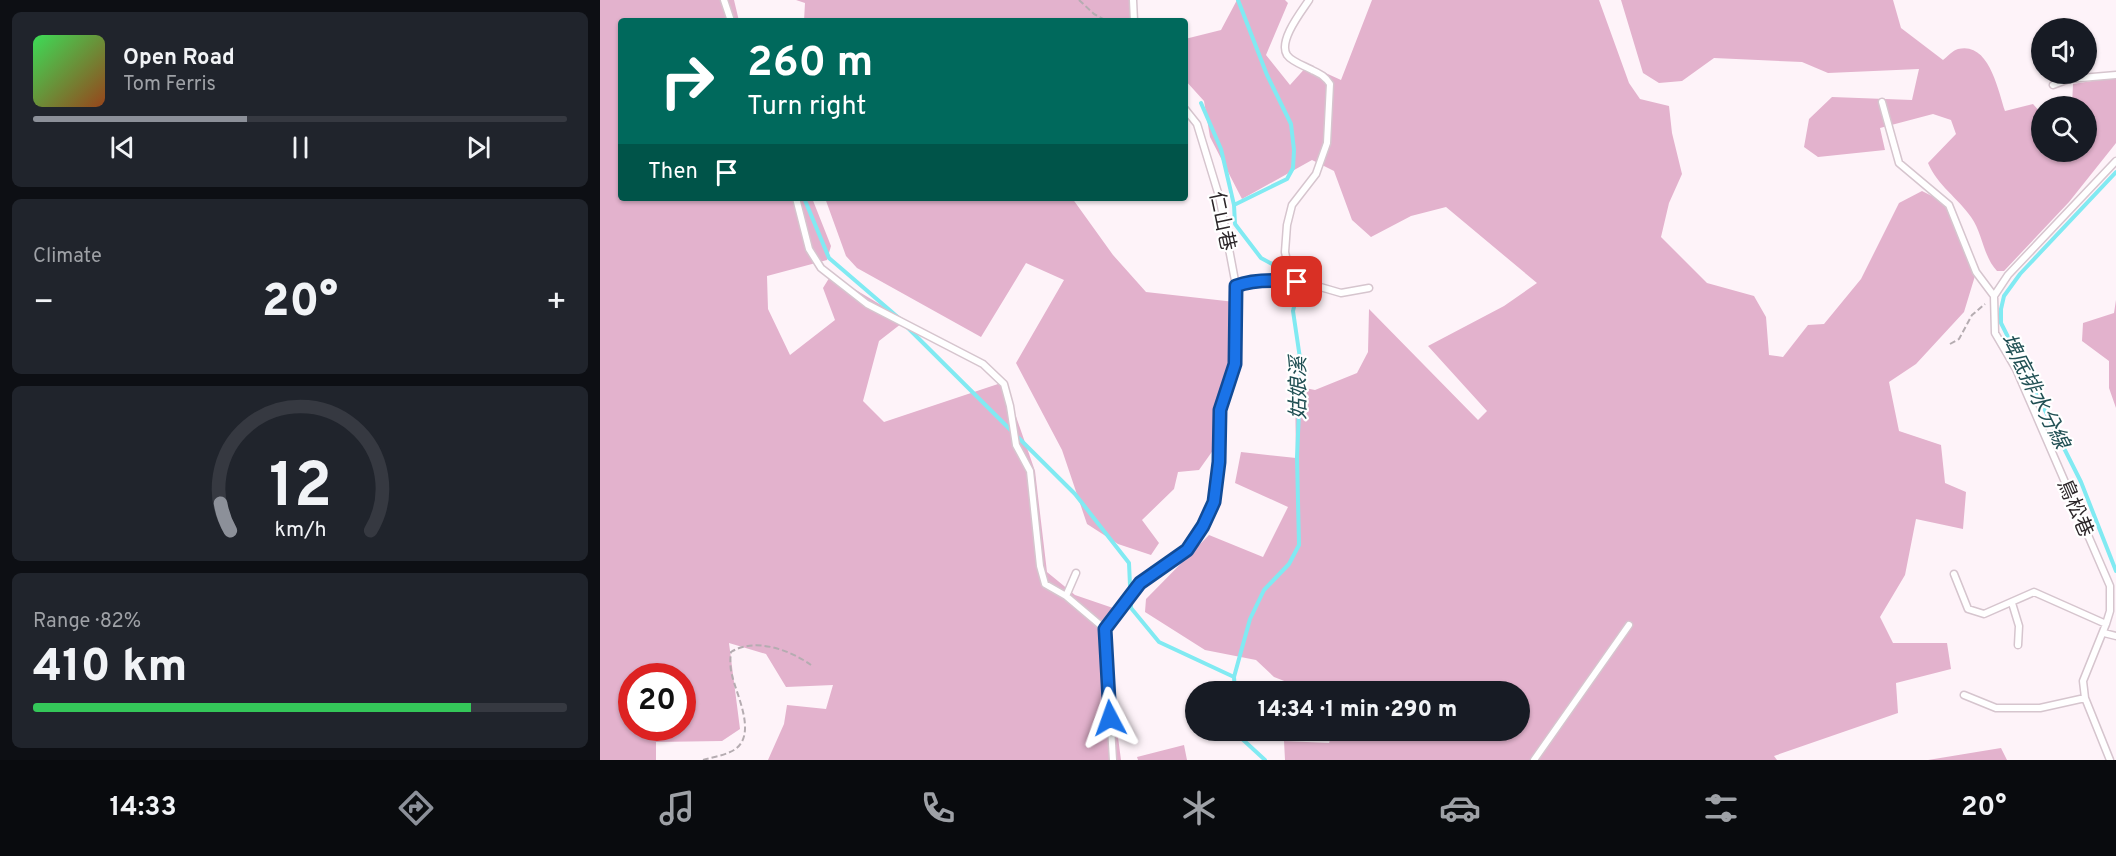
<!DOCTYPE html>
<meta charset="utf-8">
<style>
:root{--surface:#171b24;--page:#20242c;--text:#f1f3f6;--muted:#9ea1a6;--line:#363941;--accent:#8c9099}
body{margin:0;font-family:Overpass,"Noto Sans TC",sans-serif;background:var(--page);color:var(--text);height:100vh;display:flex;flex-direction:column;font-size:22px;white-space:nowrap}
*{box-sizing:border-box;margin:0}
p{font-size:20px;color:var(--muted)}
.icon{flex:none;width:33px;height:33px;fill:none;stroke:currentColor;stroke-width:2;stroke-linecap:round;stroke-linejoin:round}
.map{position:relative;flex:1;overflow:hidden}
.drawer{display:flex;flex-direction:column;gap:12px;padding:12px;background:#0d0f14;width:600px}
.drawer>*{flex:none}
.top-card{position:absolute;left:18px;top:18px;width:570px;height:183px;border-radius:6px;box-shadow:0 2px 4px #0004;background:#00695c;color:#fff;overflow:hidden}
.fabs{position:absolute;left:1431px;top:18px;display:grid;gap:12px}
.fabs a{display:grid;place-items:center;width:66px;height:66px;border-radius:50%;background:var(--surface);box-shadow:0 2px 4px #0004;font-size:30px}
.speed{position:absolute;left:18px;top:663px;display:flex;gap:12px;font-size:30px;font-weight:700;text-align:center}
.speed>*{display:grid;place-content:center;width:78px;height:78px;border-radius:50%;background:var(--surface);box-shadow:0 2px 4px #0004;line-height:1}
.speed .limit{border:9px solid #d22;background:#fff;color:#111}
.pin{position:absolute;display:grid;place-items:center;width:51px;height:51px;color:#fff;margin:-26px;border-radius:12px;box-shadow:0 3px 9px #0006}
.me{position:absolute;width:66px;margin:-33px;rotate:356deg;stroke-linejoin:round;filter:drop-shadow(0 0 4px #0008)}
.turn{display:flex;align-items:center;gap:21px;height:126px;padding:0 30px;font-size:27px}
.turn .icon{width:78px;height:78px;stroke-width:2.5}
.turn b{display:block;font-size:42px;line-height:51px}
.then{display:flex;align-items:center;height:57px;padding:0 30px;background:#0003;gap:12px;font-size:22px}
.big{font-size:45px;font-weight:800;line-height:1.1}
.drawer .card{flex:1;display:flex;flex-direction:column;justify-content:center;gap:9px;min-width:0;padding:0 21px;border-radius:9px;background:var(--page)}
.drawer .dial{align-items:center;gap:0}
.dial svg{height:156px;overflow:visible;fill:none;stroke:var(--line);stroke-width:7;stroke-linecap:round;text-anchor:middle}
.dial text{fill:var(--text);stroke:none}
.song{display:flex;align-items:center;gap:18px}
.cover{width:72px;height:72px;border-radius:9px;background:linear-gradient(135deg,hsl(130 70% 55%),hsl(20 70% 35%))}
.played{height:6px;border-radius:3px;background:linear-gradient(90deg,var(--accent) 40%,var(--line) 40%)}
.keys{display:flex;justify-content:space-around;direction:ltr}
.heat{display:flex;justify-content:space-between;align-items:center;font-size:33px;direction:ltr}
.charge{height:9px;border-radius:4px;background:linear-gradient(90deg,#34c759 82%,var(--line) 0)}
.trip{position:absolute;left:585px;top:681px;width:345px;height:60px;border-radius:30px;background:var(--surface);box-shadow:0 2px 4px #0004;font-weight:800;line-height:60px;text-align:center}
.menu{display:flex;height:96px;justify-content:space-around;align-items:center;background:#090b0e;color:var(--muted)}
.menu .icon{width:42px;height:42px}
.menu .selected{color:var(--accent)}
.menu b{font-size:27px;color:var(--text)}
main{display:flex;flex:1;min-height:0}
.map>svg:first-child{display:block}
.green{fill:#e3b2cd;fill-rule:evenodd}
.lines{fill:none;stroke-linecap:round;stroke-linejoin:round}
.stream{stroke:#81eaf2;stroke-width:4}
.service-casing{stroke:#d6c5ce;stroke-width:9}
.path{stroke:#b5acb1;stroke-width:2;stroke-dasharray:6 3;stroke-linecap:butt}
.service{stroke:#fff;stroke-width:6}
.route-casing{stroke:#114b97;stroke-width:15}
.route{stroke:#1a73e8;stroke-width:10}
.labels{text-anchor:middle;stroke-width:4.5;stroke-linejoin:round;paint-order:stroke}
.street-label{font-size:20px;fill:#2c2629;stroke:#fff}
.water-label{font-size:21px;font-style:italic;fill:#215054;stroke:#fff}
</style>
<main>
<section class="drawer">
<div class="card">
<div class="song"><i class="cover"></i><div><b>Open Road</b><p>Tom Ferris</p></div></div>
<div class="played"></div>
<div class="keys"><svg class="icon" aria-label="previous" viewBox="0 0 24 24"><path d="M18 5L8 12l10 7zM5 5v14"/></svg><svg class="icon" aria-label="pause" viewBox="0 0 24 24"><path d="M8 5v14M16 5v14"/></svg><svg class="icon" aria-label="next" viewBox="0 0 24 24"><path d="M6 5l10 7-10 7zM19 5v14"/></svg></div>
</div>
<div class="card"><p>Climate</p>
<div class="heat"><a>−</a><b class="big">20°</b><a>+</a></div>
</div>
<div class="card dial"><svg viewBox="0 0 100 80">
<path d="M14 69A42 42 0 1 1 86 69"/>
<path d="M14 69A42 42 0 0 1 9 55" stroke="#8c9099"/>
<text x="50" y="56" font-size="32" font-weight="700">12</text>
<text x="50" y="72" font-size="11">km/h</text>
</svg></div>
<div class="card"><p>Range · 82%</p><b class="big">410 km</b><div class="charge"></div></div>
</section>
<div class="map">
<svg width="1516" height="760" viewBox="0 0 1516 760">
<rect width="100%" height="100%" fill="#fef3f9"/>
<path class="green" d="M0 0H134L139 21H21V198H212L231 246 227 260 167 276 168 309 190 355 235 320 223 288 231 275 306 320 279 341 263 401 284 422 404 382 435 471 447 572 475 595 513 608 507 631 509 669 521 760H168L184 724 187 705 226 709 233 685 186 687 166 654 129 643 140 729 122 741 56 742V760H0ZM32 676H82V728H32Z
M196 0H531V21H204L205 3Z
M637 0H685L688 3 666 55 690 85 708 65 741 80 772 0H999L1029 83 1040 99 1069 106 1072 133 1082 174 1069 203 1061 237 1107 283 1154 296 1166 317 1169 355 1183 357 1208 325 1224 324 1261 279 1299 203 1322 191 1342 201 1378 266 1364 312 1316 364 1289 382 1299 431 1341 445 1345 483 1366 492 1363 529 1316 519 1305 575 1280 617 1293 643H1347L1351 669 1296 683 1298 713 1174 756 1177 760H685L684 741 729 743 733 731 920 730V692L710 691 674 677 656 660 605 650 545 612 546 599 609 535 663 557 688 507 635 483 641 452 696 458 695 386 715 390 757 373 768 352 769 309 878 420 887 411 828 346 904 306 937 283 846 207 811 216 771 237 752 220 734 171 712 160 642 199 610 137 604 101 585 80V39L621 30Z
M1021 0H1293L1301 28 1343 60C1347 57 1353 50 1358 49 1389 41 1398 90 1405 111L1433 104 1441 113 1442 152H1486V106H1472L1473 84 1516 77V143L1469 202 1404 271H1397C1383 256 1383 234 1371 217 1358 198 1338 186 1328 163L1356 134 1351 120 1333 114 1280 128 1285 150 1218 157 1204 147 1209 119 1232 97 1312 100 1319 69 1228 73 1202 62 1114 58 1082 81 1059 83 1043 73Z
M225 198H472L513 255 546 292 635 302 636 346 619 401 621 439 599 470 578 472 574 489 542 520 559 543 551 555 518 544 487 524 462 450 416 363 464 280 426 263 381 337 257 268 246 256Z
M1516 300V408L1509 388V361L1482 341 1483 323 1514 313Z
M584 745 587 760H538L537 757Z
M1401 748 1407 760H1328Z"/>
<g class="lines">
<path class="stream" d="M601 103 621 149 634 205 635 224 661 258 687 272 699 286 693 311 701 365 697 457 699 545 689 564 664 590 650 619 634 677 635 692
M1516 172 1420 274 1404 296 1401 309V323L1481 482 1516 571
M204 198 229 258 300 319
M634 205 687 179 693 168 694 150 691 124 667 75 638 0
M307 327 475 494 529 563 531 608 559 642 634 677
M640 730V737L665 760"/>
<g class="service-casing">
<path id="service" d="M124 0 131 21
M533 0 534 21
M709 0C701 12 678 41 687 55 692 62 705 66 712 70 720 74 725 76 730 84L727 143 716 174 692 205 687 225 685 252 688 266 710 284
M1453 85 1469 79 1516 75
M1282 102 1299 163 1349 205 1376 272 1394 296
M196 198 209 249 221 268 267 304 383 364 404 384 410 406 416 445 430 471 440 566 445 584 466 596 505 629
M636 286 644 283 685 281 710 284 741 293 769 288
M1354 574 1368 609 1384 614 1434 592 1506 624
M466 596 476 573
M1412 603 1419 626 1418 645
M1504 633 1516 636
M1364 695 1396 708H1440L1485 698
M513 760 505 629 540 583 587 550 603 526 614 502 619 462 620 410 635 364 636 286 619 196 597 124 585 109
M934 760 1029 625
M1510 760 1485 698 1483 681 1506 624 1510 611V586L1416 369 1395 333 1394 296 1408 275 1516 161"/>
</g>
<path class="path" d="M479 0 494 14 507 21
M1350 344 1359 339 1372 315 1385 304
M103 760C113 757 126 755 134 750 158 735 136 694 132 675 130 668 130 660 131 652 155 637 190 650 211 665"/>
<use href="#service" class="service"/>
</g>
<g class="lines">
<g class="route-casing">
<path id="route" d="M510 718 505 629 540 583 587 550 603 526 614 502 619 462 620 410 635 364 636 286C654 279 679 280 697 282"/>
</g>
<use href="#route" class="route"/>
</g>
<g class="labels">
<g class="street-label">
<text transform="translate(623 221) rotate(78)" y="7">仁山巷</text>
<text transform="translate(1476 508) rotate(67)" y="7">鳥松巷</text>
</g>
<g class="water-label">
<text transform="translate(698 388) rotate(-90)" y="7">姑娘溪</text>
<text transform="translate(1435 391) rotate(63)" y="7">埤底排水分線</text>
</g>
</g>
</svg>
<div class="fabs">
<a><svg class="icon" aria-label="sound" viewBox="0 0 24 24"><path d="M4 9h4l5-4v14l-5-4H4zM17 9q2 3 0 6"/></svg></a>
<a><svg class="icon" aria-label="search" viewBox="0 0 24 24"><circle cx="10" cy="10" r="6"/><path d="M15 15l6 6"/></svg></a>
</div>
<div class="speed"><div class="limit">20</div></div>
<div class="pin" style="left:697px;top:282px;background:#d93025"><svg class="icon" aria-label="arrive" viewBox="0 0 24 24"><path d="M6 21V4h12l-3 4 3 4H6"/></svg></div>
<svg class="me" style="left:510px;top:718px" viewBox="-20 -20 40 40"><path d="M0-17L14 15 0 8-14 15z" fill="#1a73e8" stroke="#fff" stroke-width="4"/></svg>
<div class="trip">14:34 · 1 min · 290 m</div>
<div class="top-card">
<div class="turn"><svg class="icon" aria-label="right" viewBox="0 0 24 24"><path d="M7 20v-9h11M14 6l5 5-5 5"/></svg><div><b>260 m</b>Turn right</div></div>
<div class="then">Then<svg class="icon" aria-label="arrive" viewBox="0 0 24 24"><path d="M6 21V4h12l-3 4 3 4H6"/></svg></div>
</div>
</div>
</main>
<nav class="menu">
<b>14:33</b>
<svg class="icon selected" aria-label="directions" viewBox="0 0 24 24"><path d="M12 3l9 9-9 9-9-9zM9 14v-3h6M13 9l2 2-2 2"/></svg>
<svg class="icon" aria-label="music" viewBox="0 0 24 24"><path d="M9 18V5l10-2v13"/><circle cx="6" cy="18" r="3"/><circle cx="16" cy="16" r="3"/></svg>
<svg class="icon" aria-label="phone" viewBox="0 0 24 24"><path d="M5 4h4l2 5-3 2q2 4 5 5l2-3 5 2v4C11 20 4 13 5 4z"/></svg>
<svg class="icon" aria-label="climate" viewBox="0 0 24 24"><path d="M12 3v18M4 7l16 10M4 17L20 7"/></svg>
<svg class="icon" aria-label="car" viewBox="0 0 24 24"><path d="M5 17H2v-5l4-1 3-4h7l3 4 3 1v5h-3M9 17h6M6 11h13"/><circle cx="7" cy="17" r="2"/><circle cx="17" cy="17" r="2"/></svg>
<svg class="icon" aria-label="filters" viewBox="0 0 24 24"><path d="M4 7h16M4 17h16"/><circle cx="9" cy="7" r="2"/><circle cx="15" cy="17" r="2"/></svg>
<b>20°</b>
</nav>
